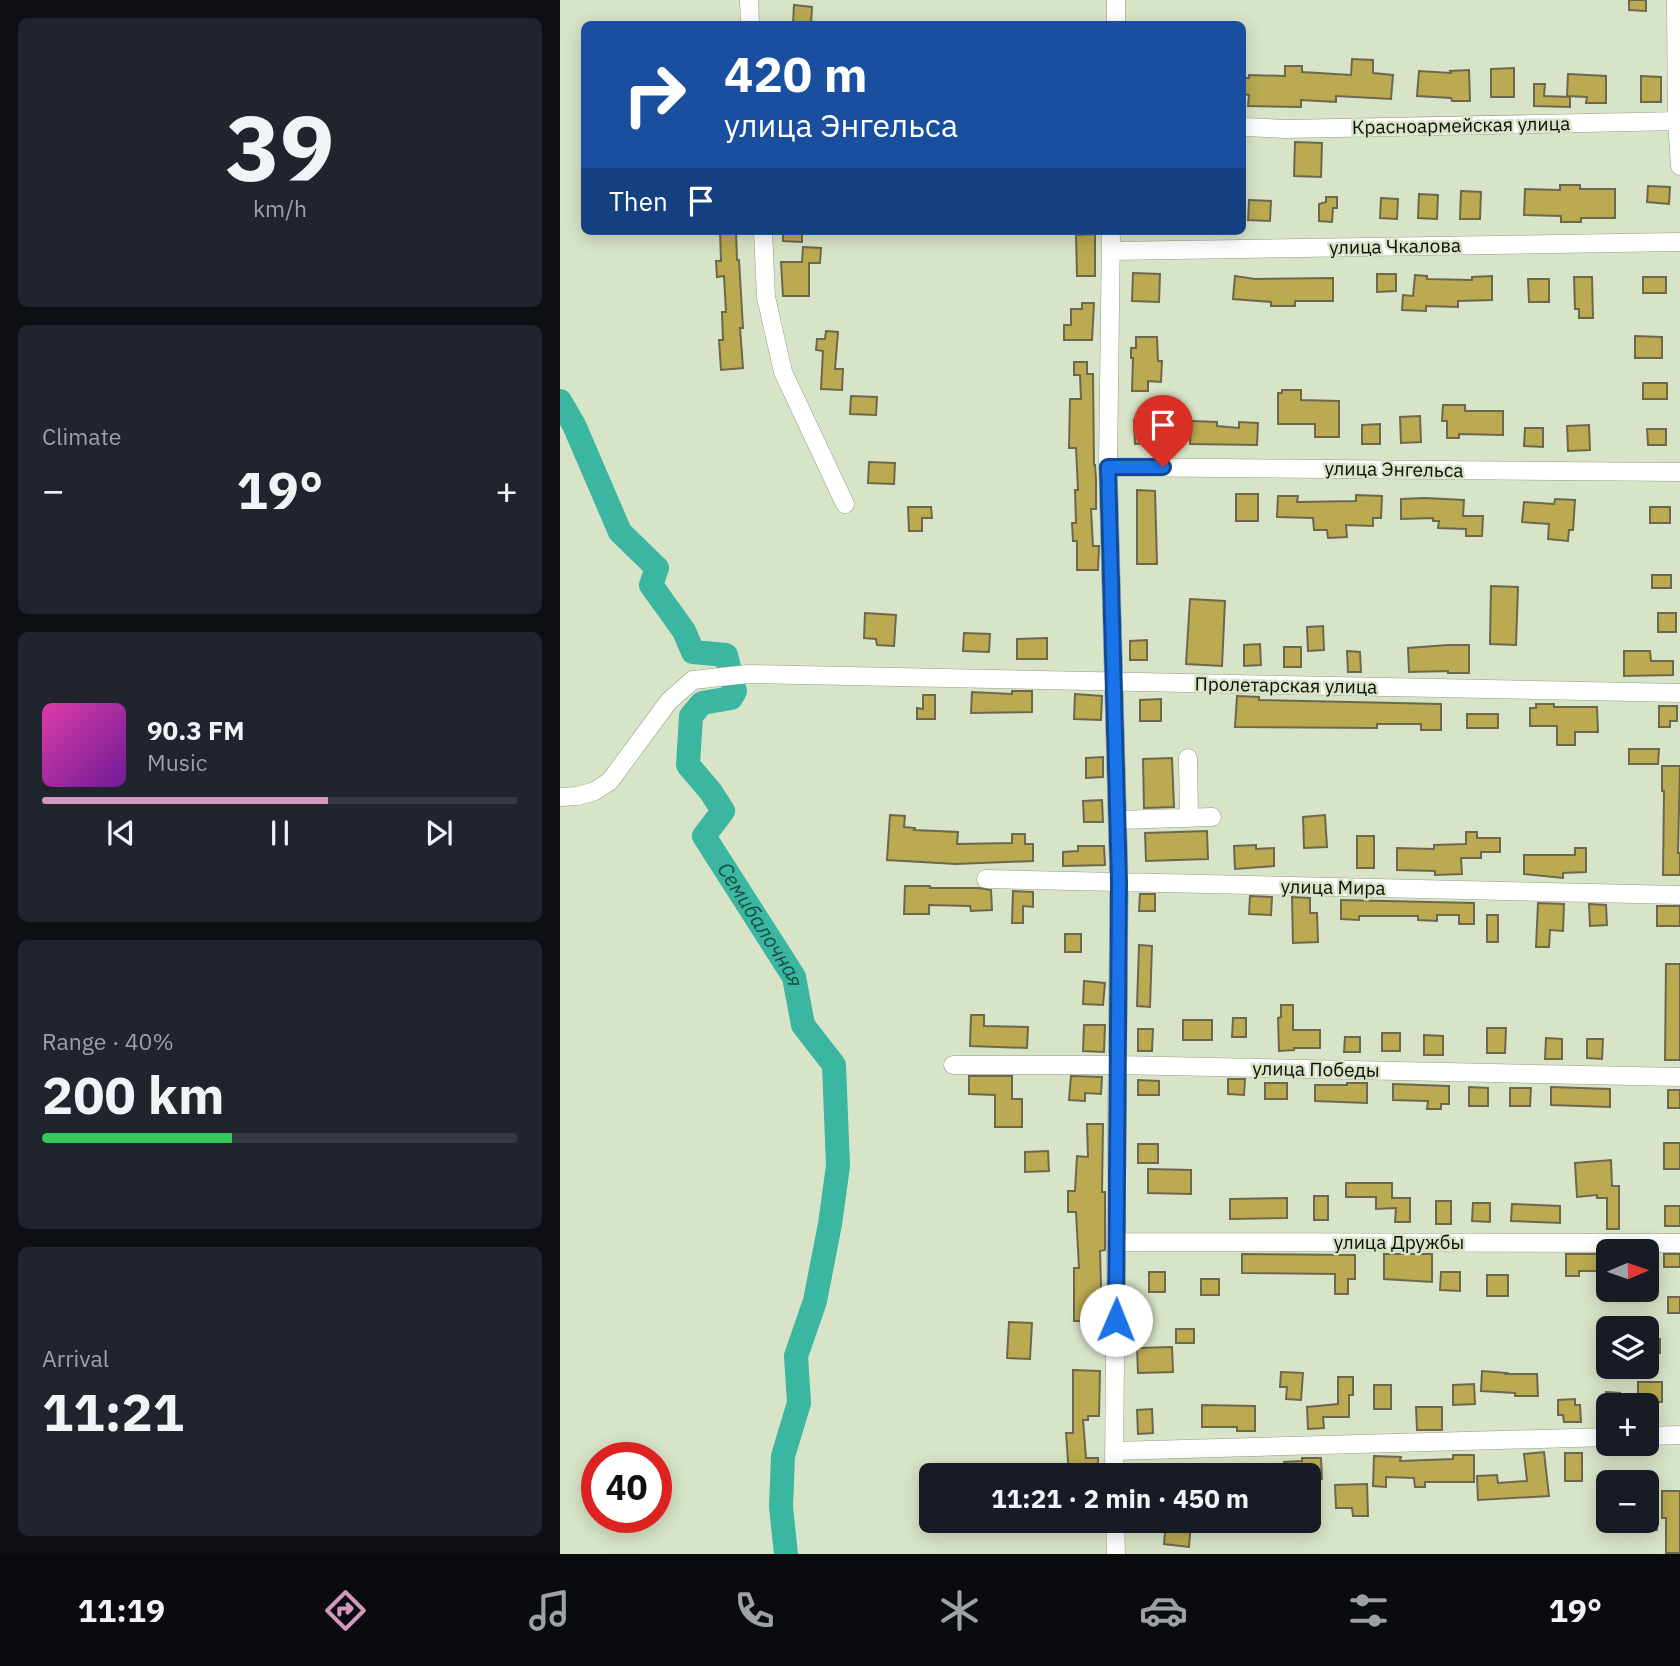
<!DOCTYPE html>
<meta charset="utf-8">
<style>
:root{--surface:#171b24;--page:#20242c;--text:#f1f3f6;--muted:#9ea1a6;--line:#363941;--accent:#d297ba}
body{margin:0;font-family:"IBM Plex Sans",sans-serif;background:var(--page);color:var(--text);height:100vh;display:flex;flex-direction:column;font-size:26px;white-space:nowrap}
*{box-sizing:border-box;margin:0}
p{font-size:23px;color:var(--muted)}
.icon{flex:none;width:38px;height:38px;fill:none;stroke:currentColor;stroke-width:2;stroke-linecap:round;stroke-linejoin:round}
.map{position:relative;flex:1;overflow:hidden}
.drawer{display:flex;flex-direction:column;gap:18px;padding:18px;background:#0d0f14;width:560px}
.drawer>*{flex:none}
.hud{position:absolute;left:21px;top:21px;width:665px;height:214px;border-radius:10px;box-shadow:0 4px 18px #0003;background:#1a4fa0;color:#fff;overflow:hidden}
.needle{width:46px;rotate:88deg}
.buttons{position:absolute;left:1036px;top:1239px;display:grid;gap:14px}
.buttons a{display:grid;place-items:center;width:63px;height:63px;border-radius:10px;background:var(--surface);box-shadow:0 4px 18px #0003;font-size:35px}
.speed{position:absolute;left:21px;top:1442px;display:flex;gap:14px;font-size:35px;font-weight:700;text-align:center}
.speed>*{display:grid;place-content:center;width:91px;height:91px;border-radius:50%;background:var(--surface);box-shadow:0 4px 18px #0003;line-height:1}
.speed .limit{border:10px solid #d22;background:#fff;color:#111}
.pin{position:absolute;display:grid;place-items:center;width:60px;height:60px;color:#fff;margin:-72px -30px;border-radius:50% 50% 50% 0;rotate:-45deg;box-shadow:0 0 7px #0007}
.pin .icon{rotate:45deg}
.me{position:absolute;width:77px;margin:-38px;rotate:1deg;stroke-linejoin:round;filter:drop-shadow(0 0 5px #0008)}
.turn{display:flex;align-items:center;gap:24px;height:147px;padding:0 28px;font-size:32px}
.turn .icon{width:91px;height:91px;stroke-width:2.5}
.turn b{display:block;font-size:49px;line-height:60px}
.then{display:flex;align-items:center;height:66px;padding:0 28px;background:#0003;gap:14px;font-size:26px}
.big{font-size:52px;font-weight:700;line-height:1.1}
.drawer .tile{flex:1;display:flex;flex-direction:column;justify-content:center;gap:10px;min-width:0;padding:0 24px;border-radius:10px;background:var(--page)}
.drawer .dial{align-items:center;gap:0}
.dial b{font-size:91px;line-height:1}
.song{display:flex;align-items:center;gap:21px}
.cover{width:84px;height:84px;border-radius:10px;background:linear-gradient(135deg,hsl(320 70% 55%),hsl(280 70% 35%))}
.played{height:7px;border-radius:4px;background:linear-gradient(90deg,var(--accent) 60%,var(--line) 60%)}
.keys{display:flex;justify-content:space-around;direction:ltr}
.heat{display:flex;justify-content:space-between;align-items:center;font-size:38px;direction:ltr}
.charge{height:10px;border-radius:5px;background:linear-gradient(90deg,#34c759 40%,var(--line) 0)}
.trip{position:absolute;left:359px;top:1463px;width:402px;height:70px;border-radius:10px;background:var(--surface);box-shadow:0 4px 18px #0003;font-weight:700;line-height:70px;text-align:center}
.tab-bar{display:flex;height:112px;justify-content:space-around;align-items:center;background:#090b0e;color:var(--muted)}
.tab-bar .icon{width:49px;height:49px}
.tab-bar .active{color:var(--accent)}
.tab-bar b{font-size:32px;color:var(--text)}
main{display:flex;flex:1;min-height:0}
.map>svg:first-child{display:block}
.lines{fill:none;stroke-linecap:round;stroke-linejoin:round}
.river{stroke:#3ab6a1;stroke-width:24}
.building{fill:#bbaa51;stroke:#6d684d;stroke-width:2}
.minor-casing{stroke:#939e82;stroke-width:19}
.minor{stroke:#fff;stroke-width:18}
.route-casing{stroke:#114b97;stroke-width:18}
.route{stroke:#1a73e8;stroke-width:12}
.labels{text-anchor:middle;stroke-width:5;stroke-linejoin:round;paint-order:stroke}
.street-label{font-size:19px;fill:#0b0f05;stroke:#d8e4c7}
.water-label{font-size:21px;font-style:italic;fill:#1b4e45;stroke:#d8e4c7}
</style>
<main>
<section class="drawer">
<div class="tile dial"><b>39</b><p>km/h</p></div>
<div class="tile"><p>Climate</p>
<div class="heat"><a>−</a><b class="big">19°</b><a>+</a></div>
</div>
<div class="tile">
<div class="song"><i class="cover"></i><div><b>90.3 FM</b><p>Music</p></div></div>
<div class="played"></div>
<div class="keys"><svg class="icon" aria-label="previous" viewBox="0 0 24 24"><path d="M18 5L8 12l10 7zM5 5v14"/></svg><svg class="icon" aria-label="pause" viewBox="0 0 24 24"><path d="M8 5v14M16 5v14"/></svg><svg class="icon" aria-label="next" viewBox="0 0 24 24"><path d="M6 5l10 7-10 7zM19 5v14"/></svg></div>
</div>
<div class="tile"><p>Range · 40%</p><b class="big">200 km</b><div class="charge"></div></div>
<div class="tile"><p>Arrival</p><b class="big">11:21</b></div>
</section>
<div class="map">
<svg width="1120" height="1554" viewBox="0 0 1120 1554">
<rect width="100%" height="100%" fill="#d8e4c7"/>
<g class="lines">
<path class="river" id="s1" d="M0 401 14 425 60 532 97 568 91 585 124 631 133 652 166 655 175 691 171 698 142 703 131 716 128 765 151 792 163 811 144 836 234 977 243 1025 274 1065 278 1166 270 1224 255 1301 236 1356 239 1403 223 1456 221 1507 226 1554"/>
</g>
<path class="building" d="M1069 0H1086V11L1069 10Z
M234 5 252 7 251 24H233Z
M792 59 813 60V73L833 75 831 99 776 96V102L741 100V107L688 106 689 95 682 94V78H689V75L725 76V66H742V72L791 75Z
M954 68V97H931V69Z
M909 70 910 101H892L891 98 857 96 859 71 891 73 890 71Z
M1008 74 1046 76V103H1026L1027 97 1007 96Z
M1081 76 1101 77V102H1081Z
M974 84H985L984 96 1010 97V107L974 106Z
M735 142 762 143 761 177 734 176Z
M1000 185H1020V189H1055V218H1021V222H1001V216L964 215 965 189 1000 190Z
M1088 186 1110 187 1109 204 1087 202Z
M901 191 921 192 920 219H900Z
M859 194 878 195 877 219 858 218Z
M766 197H777V208H773L772 222 759 221V204L766 202Z
M821 198 838 199 837 219 820 218Z
M689 200 711 201 710 221 688 220Z
M160 231H176L177 260H179L183 328H180L183 368 161 370 159 340H163L162 312H166L164 276 157 277 156 261H161Z
M223 231H242V242L223 241Z
M535 234V276H517L516 235Z
M243 247 261 248 260 263H249V296H223L221 262H242Z
M573 273 600 274 599 302 572 301Z
M817 274H836V291L817 292Z
M855 275 867 276V279L912 280V277L932 276V300L898 301V307L866 306V311L842 310 843 295 853 296Z
M675 276 695 279 773 278V301H735V306H711V302L673 299Z
M1014 277H1032L1033 318H1019V309H1015Z
M1083 277H1106V293H1083Z
M968 279H989V302H969Z
M522 303H534L532 340H504V325H511V309H522Z
M266 331 278 332 275 369H283L282 390 261 389 263 351 256 350 257 339H265Z
M1075 336 1102 337V358H1075Z
M576 337H597L598 361H602L601 382 588 381V391H572L573 358H571V348H576Z
M514 362H527V374H533L534 465H535L536 479V509H531L533 546H539L538 570H517V541H513L512 523H516L515 490H518L516 448H509L510 399H521L520 375H514Z
M1083 383H1107V399H1083Z
M722 390H741V400L779 401V437H755V424H718V393H722Z
M291 396 317 397 316 415 290 414Z
M883 405H905V411H943V435L899 434V438H887V421H882Z
M860 416 861 442 841 443 840 417Z
M593 419 595 443 575 444 574 420Z
M631 421 657 422V426L679 428V422L698 423 697 445 630 444Z
M820 424V444H802V425Z
M1029 425 1030 450 1008 451 1007 426Z
M965 428H983V447L964 446Z
M1087 429H1106V445H1088Z
M309 462 335 463 334 484 308 483Z
M577 490 595 491 597 564H577Z
M676 494H698V521H676Z
M796 495 822 496 821 518H813V526L786 525 787 537 768 538 767 530H754L753 518 717 517 718 496H738L737 502 796 501Z
M865 498 904 500 903 516H923L922 536H906V529L878 528 879 521H873V518L841 519V499Z
M995 499 1015 500 1013 530H1009L1008 541 988 539 989 524 962 522 964 502 994 504Z
M348 507H371L372 518H362V531H349Z
M1090 507H1110V523H1090Z
M1092 575H1111V588H1092Z
M931 586 958 587 956 645 930 644Z
M630 599 665 601 662 666 626 664Z
M305 613 336 615 334 646 317 645 316 639 304 638Z
M1098 613H1116V632H1098Z
M763 626 764 650 748 651 747 627Z
M404 633 430 634 429 652 403 651Z
M487 638V659H457V639Z
M587 640V660H570V641Z
M700 644 701 665 684 666V645Z
M888 645H909V673H888V671L849 672 848 648Z
M724 647H741V667H724Z
M787 651 800 652 801 672H788Z
M1064 651H1090L1091 661H1113V675L1064 676Z
M452 691H472V712L411 713 412 692 452 694Z
M515 694 542 696 541 720 514 719Z
M363 695H375V719H357V708L363 709Z
M677 696 699 697V700L881 704V730H861V724H817V728L675 727Z
M601 699V721H580V700Z
M976 704H994V707H1037L1038 732H1015V745H997V726H970V708H976Z
M1099 706H1117V721H1110V727H1099Z
M907 714H938V728H907Z
M1069 749H1099L1098 764H1069Z
M543 757V777L526 778V758Z
M612 758 614 807 584 808 583 759Z
M1102 766H1120L1118 853H1120V875H1103L1104 791H1102Z
M542 800 543 822H524L523 801Z
M330 815 345 816 344 827 355 828 354 830 398 832 397 844 452 843V834H465V844H473V861L396 864 327 860Z
M765 815 767 847 744 848 743 817Z
M647 831 648 859 586 861 585 833Z
M906 832H917V838H940V852H921V858H901L902 874 875 875V871L837 870V848L874 849V845L906 844Z
M797 836H814V868H797Z
M696 845V849L714 848V866L675 869 674 846Z
M518 846H544L545 865 503 866V852L518 851Z
M1015 848H1026V872L1003 873V878L964 874V855H1015Z
M345 886H370V888H419L431 890 432 910 411 911 410 906 369 905V914H344Z
M453 891 473 892V907L463 906V923H452Z
M580 894H595V911H579Z
M690 896 712 897 711 915 689 914Z
M732 897 750 898V913H757L758 942 733 943Z
M781 900 914 903V924H899V915H877V921L858 920V916H799V920L781 919Z
M978 903 1004 904 1003 931 990 930 989 947H976Z
M1029 904 1046 905 1047 925 1030 926Z
M1097 906H1120V926H1097Z
M927 915H938V942H927Z
M505 934H521V952H505Z
M579 945 592 946 590 1007 577 1006Z
M1106 964H1120V1060H1105Z
M524 981 545 983 543 1005 523 1004Z
M721 1005H733V1030H760V1048H734V1050L719 1051 718 1018 721 1017Z
M411 1015H424V1026L468 1027 467 1048 410 1046Z
M673 1018H686V1037H672Z
M623 1020H652V1040H623Z
M524 1025H545L544 1052 523 1051Z
M927 1028H946L945 1053H927Z
M578 1029H593L592 1051H578Z
M822 1033H840V1051H822Z
M864 1035 883 1036V1055H864Z
M785 1037H800V1052H784Z
M986 1038 1002 1039V1059H985Z
M1027 1039H1043L1042 1059 1027 1058Z
M409 1076H452V1099H462V1127H435V1095L409 1094Z
M511 1076 542 1077 541 1094 525 1093V1101L509 1100Z
M668 1079H685L684 1095 668 1094Z
M578 1080 599 1081V1095H578Z
M705 1083H727V1099H705Z
M787 1083H807V1103L755 1101V1085H787Z
M833 1084 889 1086V1104H881V1109H867L868 1101 833 1100Z
M909 1087 928 1088V1106H909Z
M991 1087 1050 1089V1107L991 1105Z
M950 1088H971L970 1106H950Z
M1108 1090H1120V1108H1108Z
M527 1124H543L542 1192H545V1250L540 1251 542 1321H514V1268H519L516 1212H508V1191H515L517 1156 528 1157Z
M1104 1143H1120V1169H1104Z
M578 1144H598V1163H578Z
M488 1151 489 1171 465 1172V1152Z
M1051 1160 1052 1186H1059V1229H1047V1198H1037V1195L1017 1197 1015 1163Z
M588 1169 631 1170V1194L588 1193Z
M786 1183H832V1198H850V1222H835L836 1208 816 1209V1197H786Z
M754 1196H768V1220H754Z
M727 1198V1218L670 1219V1199Z
M876 1201H891V1224H876Z
M913 1203H930V1222L912 1221Z
M952 1204 1000 1206V1223L951 1221Z
M1105 1206H1120V1226H1105Z
M682 1254 795 1255V1279H788V1294H775V1274L682 1273Z
M824 1254H872V1282L824 1279Z
M1006 1254H1048V1271H1019V1276H1006Z
M1104 1254H1120V1267H1104Z
M589 1272H605V1292H589Z
M881 1272H900V1291L880 1290Z
M927 1275H948V1296H927Z
M641 1279H659V1295H641Z
M1108 1297H1120V1313H1108Z
M449 1322 472 1323 470 1359 447 1358Z
M616 1329H634V1343H616Z
M1087 1339H1100V1353H1087Z
M612 1347 613 1372 578 1373 577 1348Z
M513 1370 540 1371 539 1416H528V1420H523L526 1458H538V1475H509L506 1433H513Z
M922 1371 947 1373 946 1374H977L978 1396H955V1393L921 1391Z
M721 1372 743 1373 741 1400 726 1399 727 1387H720Z
M778 1377H793V1395H789V1417H763L764 1428 748 1429 747 1407 778 1404Z
M1078 1382H1102V1402H1078Z
M914 1384 915 1404 893 1405V1385Z
M814 1385H831V1409H814Z
M1046 1392 1060 1393V1405H1046Z
M1015 1399V1405H1020L1021 1422H1004L1003 1415H998V1400Z
M642 1405 695 1406V1431H677V1427H642Z
M856 1407H882V1430H857Z
M592 1409 593 1433 578 1434 577 1410Z
M984 1452 989 1496 918 1500 917 1476 937 1475 938 1483 967 1481 964 1454Z
M1005 1453H1022V1481H1005Z
M893 1455H914V1482H865V1487H855L854 1478 826 1477V1487L813 1486 814 1456 841 1457 840 1461 893 1459Z
M742 1458H761L762 1479 749 1480V1475H724V1462L742 1461Z
M634 1464H653V1475H634Z
M807 1484 808 1516H793L792 1508H776L775 1485Z
M1102 1491H1120V1553H1106V1518H1102Z
M606 1521 631 1522 629 1547 604 1544Z
M1055 1521H1097V1530L1056 1532Z"/>
<g class="lines">
<g class="minor-casing">
<path id="minor" d="M189 0 190 24
M1116 0 1117 121 1120 166
M556 24V0
M682 127 726 129 1120 121
M203 231 206 297 223 372 285 504
M551 231 548 467 559 882 554 1475
M551 251 1120 242
M548 467 1120 472
M628 758 629 818
M0 797 18 796 35 791 50 781 109 701 133 680 188 674 1120 693
M557 820 652 817
M426 879 1120 895
M393 1065H557L1120 1077
M558 1242 1120 1243
M1087 1436 1120 1435
M554 1451 1048 1437
M555 1521 556 1554"/>
</g>
<use href="#minor" class="minor"/>
</g>
<g class="lines">
<g class="route-casing">
<path id="route" d="M556 1320 559 882 548 467H603"/>
</g>
<use href="#route" class="route"/>
</g>
<g class="labels">
<g class="street-label">
<text transform="translate(901 125) rotate(-1)" y="7">Красноармейская улица</text>
<text transform="translate(835 246) rotate(-1)" y="7">улица Чкалова</text>
<text transform="translate(834 469) rotate(1)" y="7">улица Энгельса</text>
<text transform="translate(726 685) rotate(1)" y="7">Пролетарская улица</text>
<text transform="translate(773 887) rotate(1)" y="7">улица Мира</text>
<text transform="translate(756 1069) rotate(1)" y="7">улица Победы</text>
<text x="839" y="1249">улица Дружбы</text>
</g>
<g class="water-label">
<text dy="7" stroke="none"><textPath href="#s1" startOffset="662">Семибалочная</textPath></text>
</g>
</g>
</svg>
<div class="buttons">
<a><svg class="needle" viewBox="-14 -14 28 28"><path d="M0-13l5 13h-10z" fill="#e53935"/><path d="M0 13l5-13h-10z" fill="#9ea1a6"/></svg></a>
<a><svg class="icon" aria-label="layers" viewBox="0 0 24 24"><path d="M12 4l9 5-9 5-9-5zM3 14l9 5 9-5"/></svg></a>
<a>+</a>
<a>−</a>
</div>
<div class="speed"><div class="limit">40</div></div>
<div class="pin" style="left:603px;top:467px;background:#d93025"><svg class="icon" aria-label="arrive" viewBox="0 0 24 24"><path d="M6 21V4h12l-3 4 3 4H6"/></svg></div>
<svg class="me" style="left:556px;top:1320px" viewBox="-20 -20 40 40"><circle r="19" fill="#fff"/><path d="M0-13L10 11 0 6-10 11z" fill="#1a73e8"/></svg>
<div class="trip">11:21 · 2 min · 450 m</div>
<div class="hud">
<div class="turn"><svg class="icon" aria-label="right" viewBox="0 0 24 24"><path d="M7 20v-9h11M14 6l5 5-5 5"/></svg><div><b>420 m</b>улица Энгельса</div></div>
<div class="then">Then<svg class="icon" aria-label="arrive" viewBox="0 0 24 24"><path d="M6 21V4h12l-3 4 3 4H6"/></svg></div>
</div>
</div>
</main>
<nav class="tab-bar">
<b>11:19</b>
<svg class="icon active" aria-label="directions" viewBox="0 0 24 24"><path d="M12 3l9 9-9 9-9-9zM9 14v-3h6M13 9l2 2-2 2"/></svg>
<svg class="icon" aria-label="music" viewBox="0 0 24 24"><path d="M9 18V5l10-2v13"/><circle cx="6" cy="18" r="3"/><circle cx="16" cy="16" r="3"/></svg>
<svg class="icon" aria-label="phone" viewBox="0 0 24 24"><path d="M5 4h4l2 5-3 2q2 4 5 5l2-3 5 2v4C11 20 4 13 5 4z"/></svg>
<svg class="icon" aria-label="climate" viewBox="0 0 24 24"><path d="M12 3v18M4 7l16 10M4 17L20 7"/></svg>
<svg class="icon" aria-label="car" viewBox="0 0 24 24"><path d="M5 17H2v-5l4-1 3-4h7l3 4 3 1v5h-3M9 17h6M6 11h13"/><circle cx="7" cy="17" r="2"/><circle cx="17" cy="17" r="2"/></svg>
<svg class="icon" aria-label="filters" viewBox="0 0 24 24"><path d="M4 7h16M4 17h16"/><circle cx="9" cy="7" r="2"/><circle cx="15" cy="17" r="2"/></svg>
<b>19°</b>
</nav>
